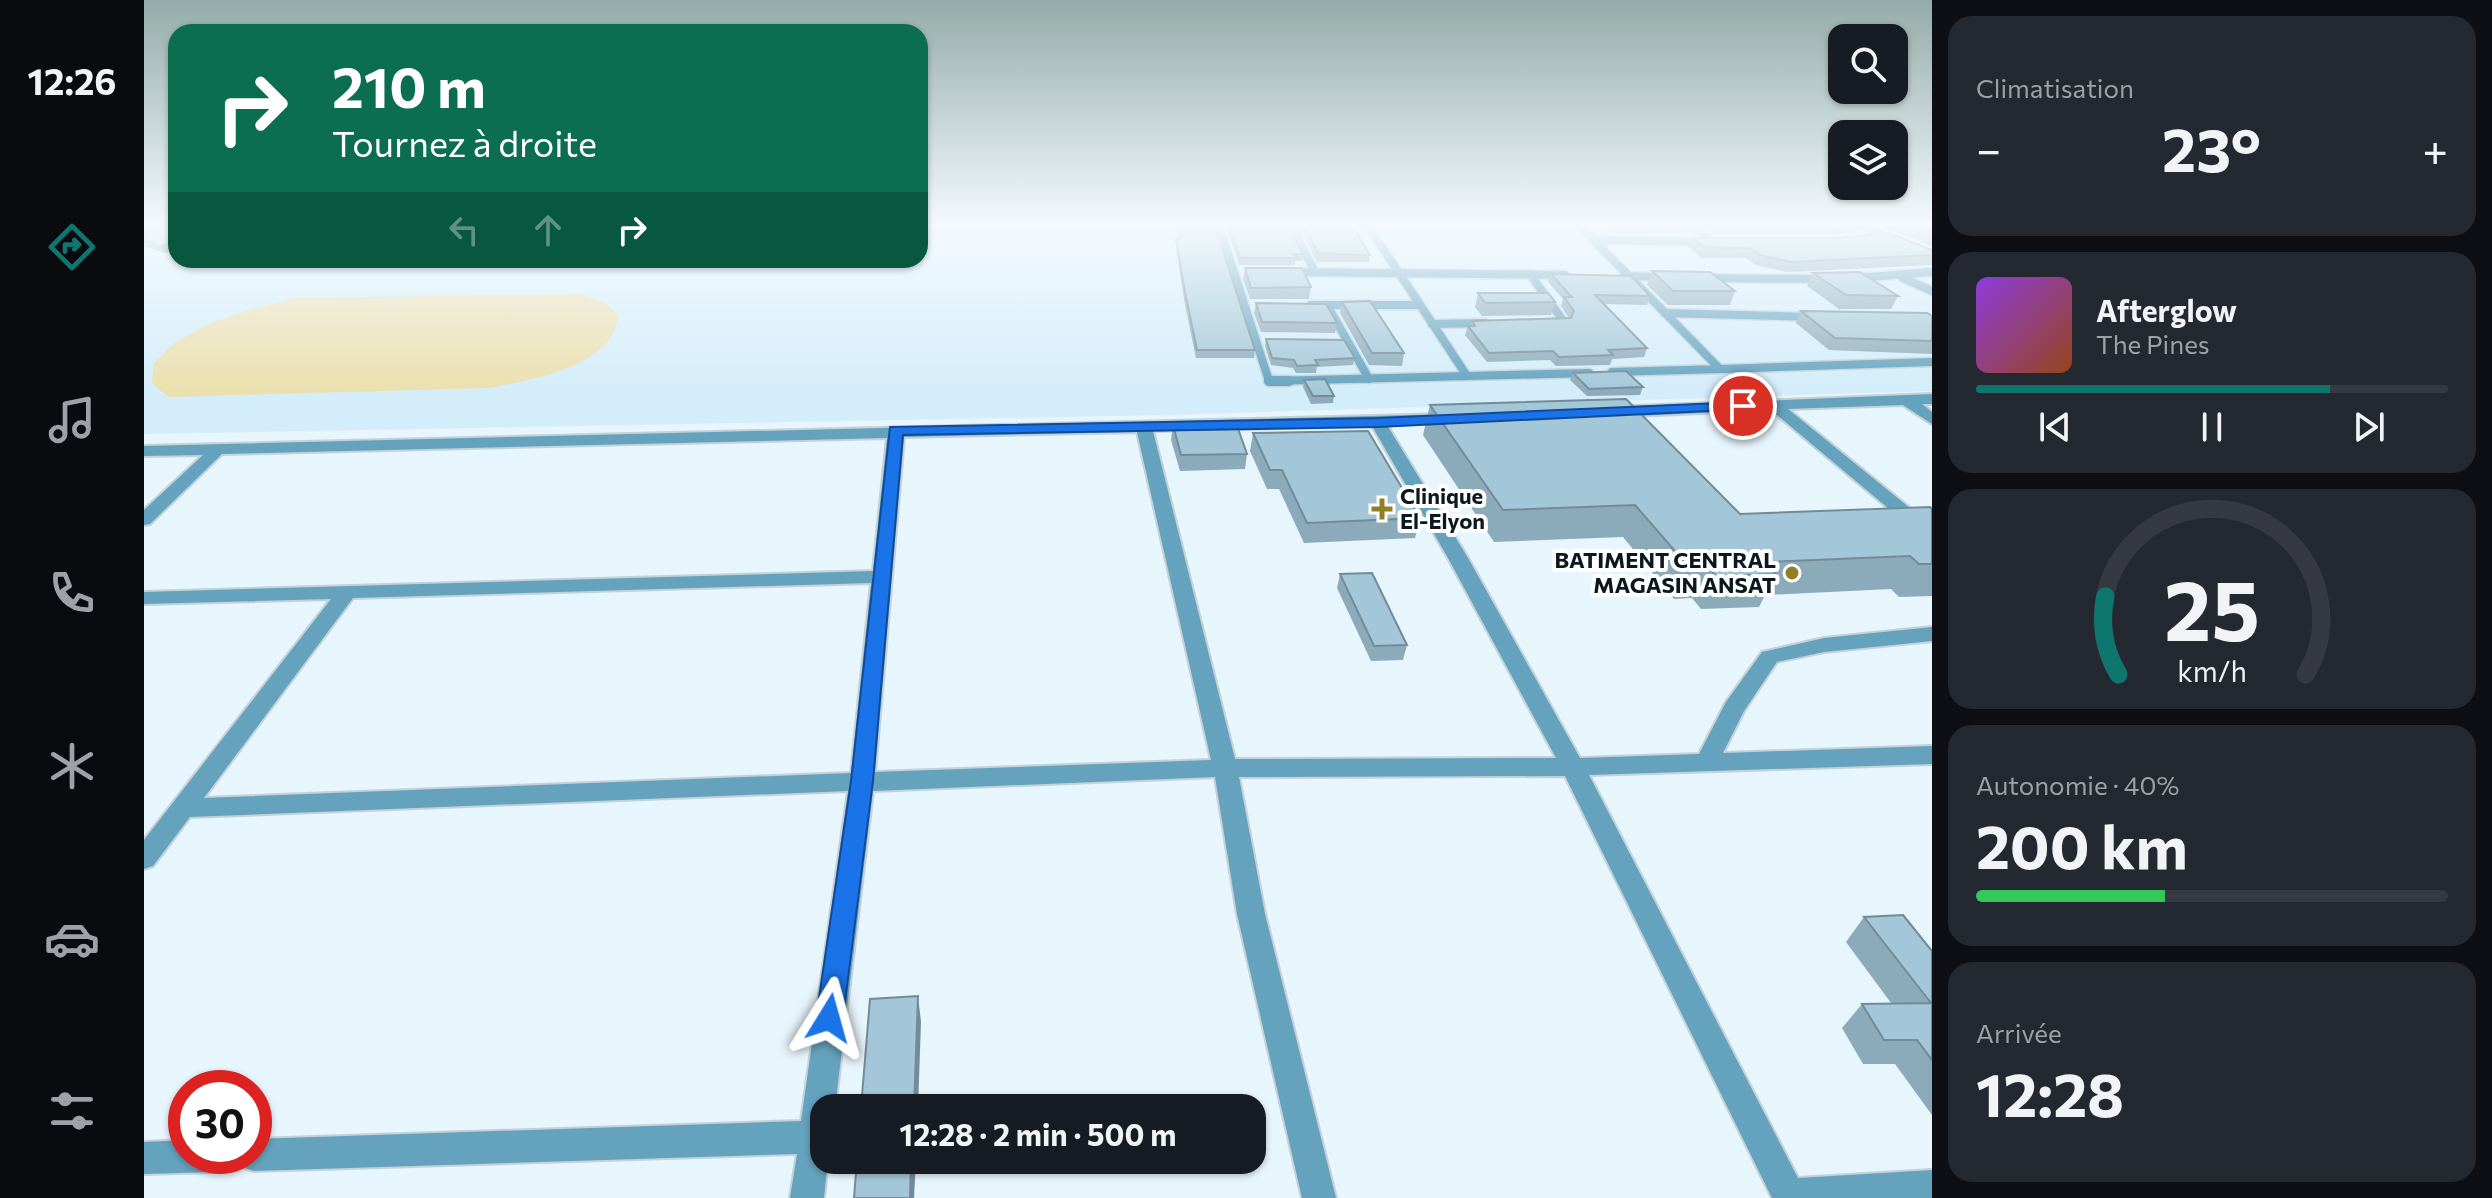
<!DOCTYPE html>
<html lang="fr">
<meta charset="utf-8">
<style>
:root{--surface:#171b24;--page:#242831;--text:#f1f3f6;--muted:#9ea1a6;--line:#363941;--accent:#0f766e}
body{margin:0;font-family:Commissioner,sans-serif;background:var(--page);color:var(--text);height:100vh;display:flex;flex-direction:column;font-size:30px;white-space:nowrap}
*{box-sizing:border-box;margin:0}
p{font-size:26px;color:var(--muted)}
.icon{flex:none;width:44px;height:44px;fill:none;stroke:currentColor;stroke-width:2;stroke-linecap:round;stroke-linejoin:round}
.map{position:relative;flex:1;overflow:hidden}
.sheet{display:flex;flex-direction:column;gap:16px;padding:16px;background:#0d0f14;width:560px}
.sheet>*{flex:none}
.hud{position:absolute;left:24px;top:24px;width:760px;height:244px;border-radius:24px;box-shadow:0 2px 6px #0004;background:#0b6e4f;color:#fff;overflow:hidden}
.buttons{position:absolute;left:1684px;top:24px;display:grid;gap:16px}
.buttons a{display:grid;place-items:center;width:80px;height:80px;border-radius:16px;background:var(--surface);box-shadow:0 2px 6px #0004;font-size:40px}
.speed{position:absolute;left:24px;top:1070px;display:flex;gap:16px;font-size:40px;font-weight:700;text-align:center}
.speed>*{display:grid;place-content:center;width:104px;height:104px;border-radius:50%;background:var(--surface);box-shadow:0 2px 6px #0004;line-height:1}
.speed .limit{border:12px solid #d22;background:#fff;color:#111}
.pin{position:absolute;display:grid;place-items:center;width:68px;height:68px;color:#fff;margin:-34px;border:4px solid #fff;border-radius:50%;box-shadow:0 2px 8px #0007}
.me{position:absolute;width:88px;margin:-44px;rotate:8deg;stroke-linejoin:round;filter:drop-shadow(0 0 6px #0008)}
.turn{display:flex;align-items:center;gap:28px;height:168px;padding:0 32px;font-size:36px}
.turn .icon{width:104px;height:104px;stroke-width:2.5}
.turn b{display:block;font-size:56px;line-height:68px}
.lanes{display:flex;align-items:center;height:76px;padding:0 32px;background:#0003;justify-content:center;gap:40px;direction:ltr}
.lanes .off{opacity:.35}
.big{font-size:60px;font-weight:700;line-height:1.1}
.sheet .card{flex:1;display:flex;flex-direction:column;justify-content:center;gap:12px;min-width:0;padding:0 28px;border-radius:24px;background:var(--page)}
.sheet .dial{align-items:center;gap:0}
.dial svg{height:208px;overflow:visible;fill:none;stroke:var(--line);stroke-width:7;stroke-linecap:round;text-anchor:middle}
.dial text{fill:var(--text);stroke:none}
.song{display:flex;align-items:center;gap:24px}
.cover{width:96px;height:96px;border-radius:12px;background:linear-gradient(135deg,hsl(270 70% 55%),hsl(20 70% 35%))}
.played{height:8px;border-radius:4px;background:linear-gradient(90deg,var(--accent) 75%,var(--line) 75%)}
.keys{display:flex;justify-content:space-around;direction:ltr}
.heat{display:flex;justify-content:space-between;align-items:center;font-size:44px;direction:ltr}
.charge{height:12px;border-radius:6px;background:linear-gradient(90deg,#34c759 40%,var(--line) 0)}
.trip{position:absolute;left:666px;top:1094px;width:456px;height:80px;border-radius:24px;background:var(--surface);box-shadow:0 2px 6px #0004;font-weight:700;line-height:80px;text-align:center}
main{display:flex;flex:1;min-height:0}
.dock{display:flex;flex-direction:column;width:144px;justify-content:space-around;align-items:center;background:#090b0e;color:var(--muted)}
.dock .icon{width:56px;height:56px}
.dock .current{color:var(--accent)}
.dock b{font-size:36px;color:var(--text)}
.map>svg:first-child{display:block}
.built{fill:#d3edfa}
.green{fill:#ebdfad}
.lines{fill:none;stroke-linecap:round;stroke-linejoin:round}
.lane-far1-casing{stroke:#c4d2d8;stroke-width:11}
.lane-casing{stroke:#c4d2d8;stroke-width:13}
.street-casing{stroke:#c4d2d8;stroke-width:4}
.lane-far1{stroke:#64a2be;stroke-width:8}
.lane{stroke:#64a2be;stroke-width:10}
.street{fill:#64a2be;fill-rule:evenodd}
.wall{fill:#8cabba}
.shaded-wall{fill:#728b97}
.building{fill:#a3c7d8;stroke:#728b97;stroke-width:2}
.route{fill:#1a73e8;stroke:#114b97;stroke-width:2}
.poi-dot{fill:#927e24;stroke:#fff;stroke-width:3}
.labels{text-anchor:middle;stroke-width:8;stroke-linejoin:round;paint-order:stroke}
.poi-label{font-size:22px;font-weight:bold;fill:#0b181e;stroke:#fff;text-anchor:start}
</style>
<main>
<nav class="dock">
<b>12:26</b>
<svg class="icon current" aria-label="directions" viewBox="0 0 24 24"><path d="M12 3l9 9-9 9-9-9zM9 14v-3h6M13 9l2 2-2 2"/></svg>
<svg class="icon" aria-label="music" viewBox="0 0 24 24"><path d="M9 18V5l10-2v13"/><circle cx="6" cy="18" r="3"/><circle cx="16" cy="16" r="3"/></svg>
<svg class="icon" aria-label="phone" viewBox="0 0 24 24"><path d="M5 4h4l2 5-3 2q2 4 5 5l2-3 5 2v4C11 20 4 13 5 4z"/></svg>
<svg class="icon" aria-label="climate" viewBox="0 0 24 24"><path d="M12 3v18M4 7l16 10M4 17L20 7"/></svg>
<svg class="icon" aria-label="car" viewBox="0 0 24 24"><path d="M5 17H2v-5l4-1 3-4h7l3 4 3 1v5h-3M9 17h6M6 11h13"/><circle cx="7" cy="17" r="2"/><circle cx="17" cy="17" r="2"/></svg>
<svg class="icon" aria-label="filters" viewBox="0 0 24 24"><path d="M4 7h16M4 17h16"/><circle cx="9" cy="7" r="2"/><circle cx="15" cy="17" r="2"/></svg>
</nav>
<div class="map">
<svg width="1788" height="1198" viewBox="0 0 1788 1198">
<rect width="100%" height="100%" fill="#e7f5fc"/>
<path class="built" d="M0 226H32V260H776V226H1772L1788 233V391L1022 415 0 434Z"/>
<path class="green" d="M438 294 462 303 474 316C470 367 386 380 345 388L25 397 8 383 9 364 29 344 62 325 104 310 151 298Z"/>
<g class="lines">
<g class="lane-far1-casing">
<path id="lane-far1" d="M1075 226 1125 381 1445 373
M1147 226 1171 272
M1224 226 1323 376
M1436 226 1576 369 1468 372
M1549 226 1568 242
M1716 226 1750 240
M1450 240 1563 242
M1144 272 1421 275
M1386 274 1420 322H1411
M1480 276 1521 277
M1560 278 1681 279
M1712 278 1788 272
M1759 278 1788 291
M1167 305H1273
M1183 305 1225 379
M1521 313 1670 317
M1288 324 1341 323
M1576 369 1788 362"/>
</g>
<g class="lane-casing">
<path id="lane" d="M1125 381H1145"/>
</g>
<g class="street-casing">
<path id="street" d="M1788 394V404H1778L1788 412V424L1759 405 1644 409 1788 526V541L1781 539 1627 410 1467 417 1459 412 1467 407Z
M1308 414 1314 416V422L1243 425 1324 558 1436 758 1555 754 1582 702 1618 652 1680 638 1788 627V641L1680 652 1633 662 1600 711 1579 753 1788 746V764L1445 775 1654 1178 1788 1170V1198H1628L1421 776 1095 777 1121 914 1192 1198H1158L1093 914 1071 777 729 791 691 1108H680V1160H684L680 1198H646L653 1154 110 1171 98 1167 94 1156H110V1139L657 1121 704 791 46 817 9 866 0 869V840L187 599 0 604V592L729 571 743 438 78 454 6 524 0 525V510L59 455 0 456V446ZM1228 426 1304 558 1412 758 1091 759 1009 431ZM993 432 1067 760 731 772 760 437ZM727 583 707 773 60 798 209 598Z
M42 1140V1156H85L81 1168 69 1172 0 1174V1142Z"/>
</g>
<use href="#lane-far1" class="lane-far1"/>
<use href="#lane" class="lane"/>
<use href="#street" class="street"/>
</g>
<path class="wall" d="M0 226H32V249L20 253 0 246Z
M1032 226H1071L1111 350 1110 358H1052L1040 300 1032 247V240L1035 239Z
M1082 226H1144L1159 254 1158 261H1151V265H1095Z
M1155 226H1208L1226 255 1225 262H1173Z
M1461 226H1549V227L1547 233H1468Z
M1560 226H1714L1712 232 1689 234H1569Z
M1736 226H1788V246Z
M1549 238 1788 250V265L1643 272 1612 265 1602 258H1557L1545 247Z
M1101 268 1167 287 1165 299H1106L1099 279Z
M1508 271 1591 291 1586 305H1524L1503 285Z
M1669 273 1754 296 1747 309H1695L1663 286Z
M1407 274 1506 296 1503 305 1460 304 1503 348 1500 357 1468 359 1466 365 1412 366 1406 360 1343 362 1321 335 1324 326H1326L1328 321 1425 318 1417 306 1419 299 1404 282Z
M1334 293 1411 302 1407 315 1338 316 1331 307Z
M1198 302 1260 353 1258 366 1225 365 1196 313Z
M1112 303 1193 323 1191 333 1117 332 1110 313Z
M1657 311 1788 316V354L1685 350 1652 323Z
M1122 339 1211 358 1209 365 1173 367 1172 373H1152L1149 368 1127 365 1121 346Z
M1429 373 1499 387 1496 395 1443 396 1426 380Z
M1160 380 1190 396 1189 403 1167 404 1159 387Z
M1286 405 1596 514 1788 509V596L1755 597 1747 589 1621 595 1615 607 1557 609 1548 598 1530 599 1479 537 1350 542 1279 435Z
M1029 425 1103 454 1101 469 1036 471 1027 440Z
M1109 433 1276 518 1271 538 1160 543 1135 489H1123L1106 451Z
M1196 574 1263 645 1259 660 1227 661 1193 588Z
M1720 917 1788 951V1115L1751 1064H1719L1698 1028 1718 1004 1747 1003 1702 942Z"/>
<path class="shaded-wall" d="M1692 226H1714L1712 232 1689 234Z
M32 241V249L20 253 16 246Z
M774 996 777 1022 774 1108H770Z
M767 1160H772L770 1198H766Z"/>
<path class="building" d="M0 226H32V241L16 246 0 240Z
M1034 226H1071L1111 350H1053L1041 292 1032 240 1036 238Z
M1085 226H1144L1159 254H1150L1152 258H1096Z
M1160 226H1208L1226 255 1175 254Z
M1470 226H1549V227H1470Z
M1766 226H1788V235Z
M1745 233 1788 250V255L1647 262 1616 255 1606 248 1561 247 1549 238H1694Z
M1101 268H1158L1167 287 1107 288Z
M1508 271 1566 272 1591 291H1529Z
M1716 272 1754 296 1702 295 1669 273Z
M1407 274 1487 276 1506 296 1451 295 1503 348 1464 350 1469 355 1415 357 1409 351 1345 353 1324 326H1331L1328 321 1427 318 1430 311 1420 297H1428Z
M1334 293H1404L1411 302 1341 303Z
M1226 301 1260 353H1228L1198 302Z
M1112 303 1182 304 1193 323 1118 322Z
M1657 311 1783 313 1788 316V341L1691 338Z
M1122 339 1200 340 1211 358 1171 360 1174 365 1153 366 1150 360 1128 358Z
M1482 371 1499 387 1445 389 1429 373Z
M1181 379 1190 396H1169L1160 380Z
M1482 399 1596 514 1786 507 1788 509V564H1775L1766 556 1621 562 1632 574 1572 576 1563 565 1544 566 1491 505 1359 510 1286 405Z
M1092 423 1103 454 1037 455 1029 425Z
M1224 431 1276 518 1163 523 1138 470H1126L1109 433Z
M1228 573 1263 645 1230 646 1196 574Z
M1759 915 1788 951V1060L1773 1040H1740L1718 1004 1787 1003 1720 917Z
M774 996 770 1108H717L726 999Z
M713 1160H767L766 1198H710Z"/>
<linearGradient id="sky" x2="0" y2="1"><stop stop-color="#93aca8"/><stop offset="0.57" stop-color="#f4fafe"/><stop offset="1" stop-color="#f4fafe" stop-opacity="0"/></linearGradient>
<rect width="1788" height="394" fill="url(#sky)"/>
<path class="route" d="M1599 402 1604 403V409L1234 427 759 435 729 781 699 1018 695 1027 685 1030 676 1027 672 1018 707 781 746 427 1234 418Z"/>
<g class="poi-dot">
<path d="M1234 497h8v8h8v8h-8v8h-8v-8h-8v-8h8z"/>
<circle cx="1648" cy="573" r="8"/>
</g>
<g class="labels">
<g class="poi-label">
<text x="1256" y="504">Clinique<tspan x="1256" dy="25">El-Elyon</tspan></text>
<text x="1632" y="568" text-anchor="end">BATIMENT CENTRAL<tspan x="1632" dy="25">MAGASIN ANSAT</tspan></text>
</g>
</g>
</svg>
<div class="buttons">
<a><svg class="icon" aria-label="search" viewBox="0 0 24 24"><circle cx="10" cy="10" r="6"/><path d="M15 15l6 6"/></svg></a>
<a><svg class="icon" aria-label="layers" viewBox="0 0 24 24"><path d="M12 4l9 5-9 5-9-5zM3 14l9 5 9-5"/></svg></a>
</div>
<div class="speed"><div class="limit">30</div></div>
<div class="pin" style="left:1599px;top:406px;background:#d93025"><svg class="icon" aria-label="arrive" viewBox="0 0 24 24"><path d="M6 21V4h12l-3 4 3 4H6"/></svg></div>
<svg class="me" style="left:685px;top:1018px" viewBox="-20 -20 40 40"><path d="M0-17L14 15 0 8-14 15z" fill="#1a73e8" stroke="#fff" stroke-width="4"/></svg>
<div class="trip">12:28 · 2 min · 500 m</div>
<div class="hud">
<div class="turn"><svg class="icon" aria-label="right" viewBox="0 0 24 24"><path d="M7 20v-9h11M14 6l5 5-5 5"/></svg><div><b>210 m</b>Tournez à droite</div></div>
<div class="lanes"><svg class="icon off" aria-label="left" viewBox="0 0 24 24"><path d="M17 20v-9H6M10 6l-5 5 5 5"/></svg><svg class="icon off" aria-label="ahead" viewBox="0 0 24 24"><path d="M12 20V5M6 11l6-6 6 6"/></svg><svg class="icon" aria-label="right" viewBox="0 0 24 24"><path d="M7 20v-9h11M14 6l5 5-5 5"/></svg></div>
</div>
</div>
<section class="sheet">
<div class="card"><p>Climatisation</p>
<div class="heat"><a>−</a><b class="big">23°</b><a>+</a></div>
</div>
<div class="card">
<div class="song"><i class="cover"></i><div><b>Afterglow</b><p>The Pines</p></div></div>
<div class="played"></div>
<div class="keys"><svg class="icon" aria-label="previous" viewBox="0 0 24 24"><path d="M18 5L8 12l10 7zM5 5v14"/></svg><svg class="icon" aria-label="pause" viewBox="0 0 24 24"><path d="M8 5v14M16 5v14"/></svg><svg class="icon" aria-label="next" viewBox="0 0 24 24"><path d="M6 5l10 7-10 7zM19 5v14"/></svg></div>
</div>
<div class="card dial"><svg viewBox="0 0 100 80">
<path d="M14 69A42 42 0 1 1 86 69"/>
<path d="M14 69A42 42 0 0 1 9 39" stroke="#0f766e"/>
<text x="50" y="56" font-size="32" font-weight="700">25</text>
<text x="50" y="72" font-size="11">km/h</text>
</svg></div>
<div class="card"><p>Autonomie · 40%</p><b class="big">200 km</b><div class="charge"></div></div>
<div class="card"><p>Arrivée</p><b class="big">12:28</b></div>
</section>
</main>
